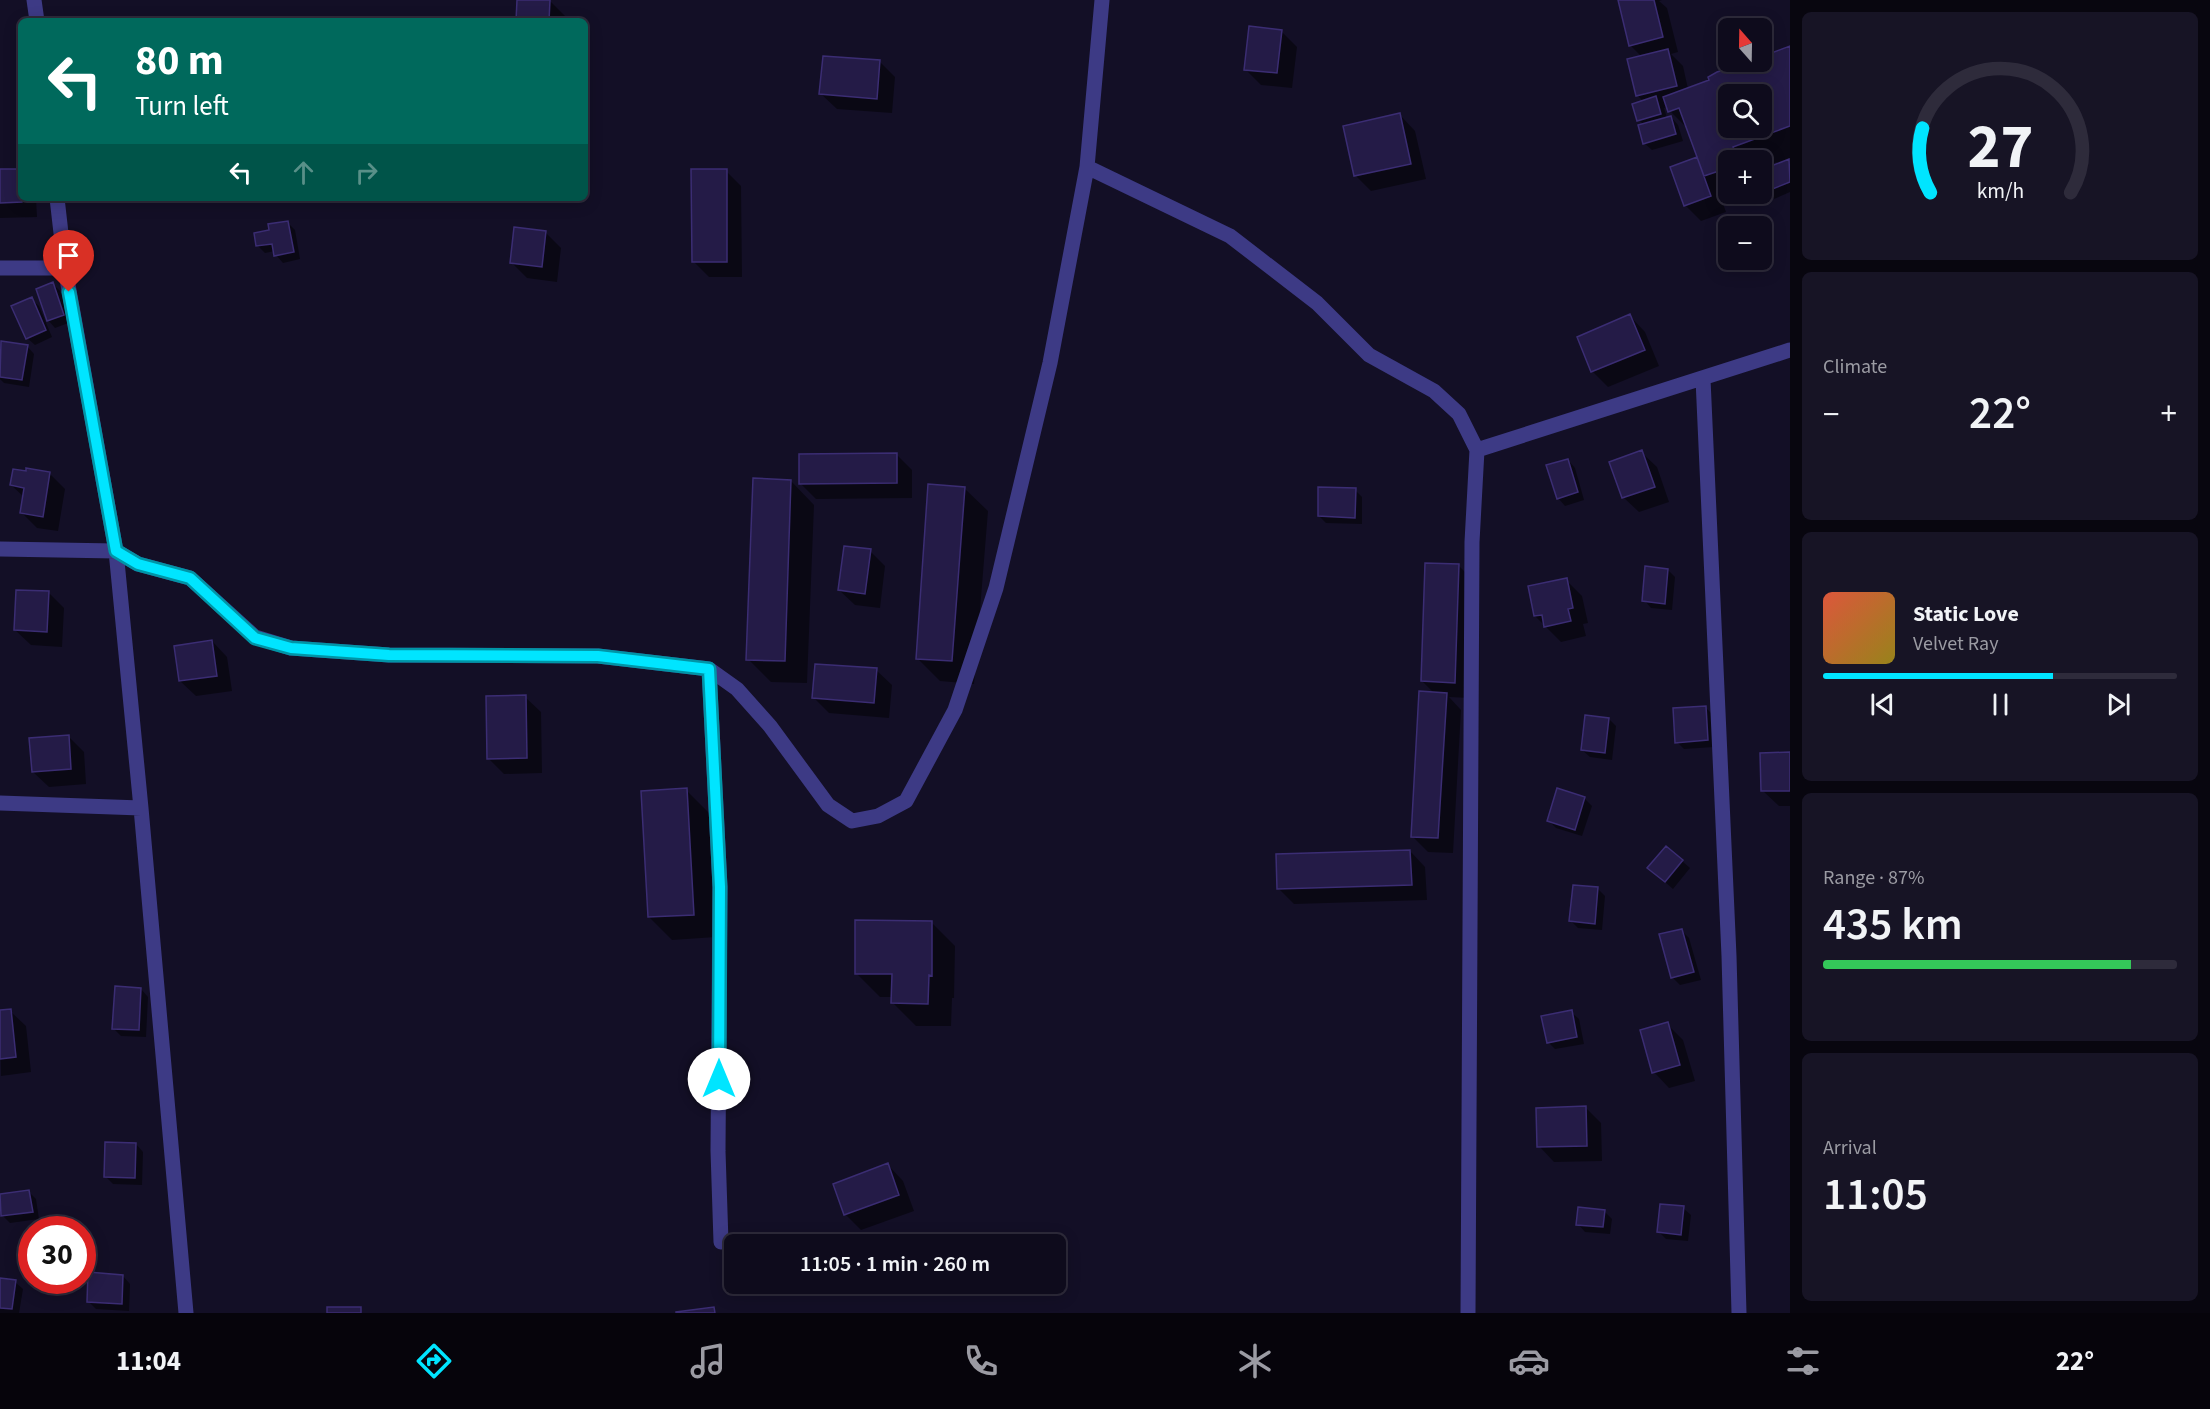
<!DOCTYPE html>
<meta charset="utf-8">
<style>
:root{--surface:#0e0b1c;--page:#171425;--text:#f1f3f6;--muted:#9b9ba3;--line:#2e2b3b;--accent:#00e5ff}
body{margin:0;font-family:"Source Sans 3",sans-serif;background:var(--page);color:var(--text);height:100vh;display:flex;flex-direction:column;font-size:22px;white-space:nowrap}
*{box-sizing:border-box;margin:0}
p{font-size:20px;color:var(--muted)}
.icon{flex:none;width:33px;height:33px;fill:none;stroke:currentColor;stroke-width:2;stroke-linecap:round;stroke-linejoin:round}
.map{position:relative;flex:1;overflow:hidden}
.details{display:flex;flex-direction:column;gap:12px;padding:12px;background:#08060f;width:420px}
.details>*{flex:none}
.banner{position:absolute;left:18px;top:18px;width:570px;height:183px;border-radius:9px;box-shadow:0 3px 15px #0003,0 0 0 2px var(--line);background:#00695c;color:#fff;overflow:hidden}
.needle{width:39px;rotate:340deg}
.tools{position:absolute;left:1718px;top:18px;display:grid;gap:12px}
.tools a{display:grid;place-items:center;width:54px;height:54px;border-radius:9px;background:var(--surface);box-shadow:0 3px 15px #0003,0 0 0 2px var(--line);font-size:30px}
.speed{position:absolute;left:18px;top:1216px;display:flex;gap:12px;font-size:30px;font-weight:700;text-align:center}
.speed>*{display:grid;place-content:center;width:78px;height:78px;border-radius:50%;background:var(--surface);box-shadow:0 3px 15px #0003,0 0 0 2px var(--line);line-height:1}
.speed .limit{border:9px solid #d22;background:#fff;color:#111}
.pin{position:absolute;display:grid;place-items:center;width:51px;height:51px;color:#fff;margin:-62px -26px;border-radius:50% 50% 50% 0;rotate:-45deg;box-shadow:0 0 6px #0007}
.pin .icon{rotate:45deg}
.me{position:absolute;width:66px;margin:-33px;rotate:0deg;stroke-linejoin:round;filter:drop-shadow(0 0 4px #0008)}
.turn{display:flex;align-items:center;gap:21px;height:126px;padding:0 18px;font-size:27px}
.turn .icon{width:78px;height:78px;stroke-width:2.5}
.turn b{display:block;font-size:42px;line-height:51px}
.lanes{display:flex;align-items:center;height:57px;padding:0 18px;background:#0003;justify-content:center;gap:30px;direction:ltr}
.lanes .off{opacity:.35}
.big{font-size:45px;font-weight:600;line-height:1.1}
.details .card{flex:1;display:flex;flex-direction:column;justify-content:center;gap:9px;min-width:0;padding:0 21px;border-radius:9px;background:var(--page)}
.details .dial{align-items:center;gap:0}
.dial svg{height:156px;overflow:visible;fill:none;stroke:var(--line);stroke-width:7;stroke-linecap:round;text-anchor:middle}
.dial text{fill:var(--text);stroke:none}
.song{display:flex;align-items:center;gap:18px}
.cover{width:72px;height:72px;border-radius:9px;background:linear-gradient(135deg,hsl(10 70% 55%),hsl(50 70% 35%))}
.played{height:6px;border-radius:3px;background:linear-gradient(90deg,var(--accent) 65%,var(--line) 65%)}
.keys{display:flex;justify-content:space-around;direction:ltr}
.heat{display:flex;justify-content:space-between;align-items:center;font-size:33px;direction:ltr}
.charge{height:9px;border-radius:4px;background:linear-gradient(90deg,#34c759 87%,var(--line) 0)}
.trip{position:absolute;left:724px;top:1234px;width:342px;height:60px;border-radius:9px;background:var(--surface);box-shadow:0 3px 15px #0003,0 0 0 2px var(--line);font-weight:600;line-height:60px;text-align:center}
.menu{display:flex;height:96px;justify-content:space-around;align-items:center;background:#06040b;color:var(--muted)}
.menu .icon{width:42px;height:42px}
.menu .selected{color:var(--accent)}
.menu b{font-size:27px;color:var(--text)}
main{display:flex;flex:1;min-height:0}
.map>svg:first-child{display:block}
.shadow{fill:#0007;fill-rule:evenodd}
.building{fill:#241b47;stroke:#3b2d73;stroke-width:1.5;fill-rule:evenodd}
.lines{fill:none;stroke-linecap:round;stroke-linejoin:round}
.minor{stroke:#3d3a85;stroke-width:15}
.route-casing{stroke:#0095a6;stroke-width:15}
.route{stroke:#00e5ff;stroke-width:10}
</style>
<main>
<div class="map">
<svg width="1790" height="1313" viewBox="0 0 1790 1313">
<rect width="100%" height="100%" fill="#130f26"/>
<path class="shadow" d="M518 0 550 1 565 16V21H517Z
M1624 0H1662L1659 1 1667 8 1678 52 1671 54 1683 66 1688 89 1711 81 1717 74 1752 62H1761V58L1790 48V158L1787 159 1790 162V192L1774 199 1764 186 1761 187V172L1778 165 1777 162 1761 168V160H1728V194H1743L1728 198 1717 187 1726 212 1701 221 1685 205 1697 159 1701 163 1689 130 1670 111 1668 107 1664 108 1667 118 1671 117 1678 125 1683 141 1652 150 1644 143V125L1639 120 1644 102 1637 95 1642 57 1630 45ZM1728 94H1761V128H1728Z
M1281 31 1297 47 1292 88 1261 85 1245 69Z
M879 61 895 77 892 113 837 109 821 94Z
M1400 115 1415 131 1426 179 1371 191 1356 176Z
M0 171 21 198H36L37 217 0 218Z
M726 171 741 186 742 277H709L693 261Z
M288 223 295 230 300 259 283 263 276 255 275 251 265 253 258 246 271 232Z
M546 233 561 248 557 282 527 278 511 262Z
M53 284 60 291 71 322 55 328 48 320Z
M31 299 39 306 52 337 35 345 27 338Z
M1630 316 1645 332 1659 366 1608 387 1592 371Z
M2 342 27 346 34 354 29 387 4 383 0 379Z
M1641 452 1657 467 1669 502 1639 512 1623 497Z
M896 454 912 470V498L816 499 801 484Z
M1568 460 1575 468 1584 500 1565 506 1558 498Z
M27 473H49L65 489 58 531 37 528 21 512 24 497 11 485Z
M791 481 814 505 807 683 771 682 748 659Z
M964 488 988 511 974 684 940 681 917 658Z
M1355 490 1362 497V524L1326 523 1319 516Z
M870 551 885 566 880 608 855 605 839 590Z
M1458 565 1474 581 1470 698 1449 697 1461 710 1453 853 1428 852 1412 836 1435 694 1422 681Z
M1668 570 1675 577 1672 610 1651 608 1644 600Z
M1566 580 1582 596 1588 623 1583 624 1586 636 1561 642 1535 616Z
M48 592 64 608 62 647 31 645 15 630Z
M212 641 227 657 232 691 196 696 180 681Z
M876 670 892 685 889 718 829 713 813 697Z
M525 697 541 712 542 773 504 774 488 758Z
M1705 707 1713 715 1714 747 1684 749 1677 742Z
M1609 719 1616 726 1612 760 1590 757 1582 750Z
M68 736 84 752 86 784 49 787 33 772Z
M1790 753V806H1779L1763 791Z
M686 790 709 813 716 937 672 940 649 917Z
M1558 790 1585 799 1592 806 1582 836 1556 828 1548 820Z
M1410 851 1425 867 1427 900 1294 904 1278 888Z
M1682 861 1690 868 1673 889 1649 868Z
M1597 888 1605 896 1602 930 1578 928 1571 921Z
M932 923 955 946 954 998H952L951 1026H916L893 1003V997H880L856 973Z
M1681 930 1689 938 1701 980 1680 985 1673 978 1661 936Z
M141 989 148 997 146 1037 121 1036 114 1029Z
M10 1011 26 1026 31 1072 1 1076 0 1012Z
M1571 1012 1579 1019 1584 1044 1555 1049 1548 1042Z
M1667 1024 1683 1040 1695 1081 1669 1088 1654 1072Z
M1586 1108 1601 1123 1602 1161 1554 1162 1539 1146Z
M136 1144 143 1152 142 1185 113 1184 105 1176Z
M888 1165 903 1181 914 1211 861 1230 845 1214Z
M29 1192 36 1199 39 1219 10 1223 3 1216Z
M1683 1208 1691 1215 1688 1241 1666 1239 1658 1231Z
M1604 1211 1612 1219 1610 1234 1585 1232 1578 1224Z
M123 1276 130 1284 129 1311 96 1309 88 1301Z
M0 1280 15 1282 23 1289 19 1313H0Z"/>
<path class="building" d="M517 0H550L549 21H516Z
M1618 0H1654L1663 37 1629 46Z
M1249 26 1282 30 1277 73 1244 70Z
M1790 46V126L1733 147 1738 160H1728V168L1704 176 1679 108 1668 112 1663 97 1709 80 1708 77 1717 72 1748 62H1761V57ZM1728 94H1761V128H1728Z
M1668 49 1677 86 1636 96 1627 59Z
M823 56 880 60 877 99 819 94Z
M1656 96 1661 114 1637 121 1632 104Z
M1400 113 1411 164 1354 176 1343 126Z
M1671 116 1676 134 1643 144 1638 125Z
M1697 157 1711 196 1684 206 1670 167Z
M1789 159 1790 182 1765 192 1761 183V170Z
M0 169H21L22 202 0 203Z
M691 169H727V262H692Z
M288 221 294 252 274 256 272 244 256 246 254 233 269 230 268 224Z
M514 227 546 231 542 267 510 263Z
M53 282 64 315 47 321 36 289Z
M32 297 46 330 26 339 11 306Z
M1630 314 1645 350 1591 372 1577 337Z
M1 341 28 345 22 380 0 377Z
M1642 450 1655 487 1622 498 1609 462Z
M897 453V483L799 484V454Z
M1568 459 1578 492 1557 499 1546 465Z
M26 468 50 472 43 517 20 513 24 488 10 485 13 469 26 471Z
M753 478 791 480 785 661 746 660Z
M928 484 965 487 952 661 916 659Z
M1318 487 1356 488 1355 518 1318 516Z
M844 546 871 549 865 594 838 590Z
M1425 563 1459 564 1455 683 1421 681Z
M1645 566 1668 569 1665 604 1642 601Z
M1567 578 1573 608 1568 609 1571 621 1544 627 1542 615 1534 616 1528 586Z
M16 590 49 591 47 632 14 630Z
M212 640 217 676 179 681 174 646Z
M815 664 877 668 874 703 812 698Z
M1419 691 1447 693 1438 838 1411 837Z
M526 695 527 758 487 759 486 696Z
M1706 706 1708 740 1675 743 1673 708Z
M1585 715 1609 718 1605 753 1581 750Z
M69 735 71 769 32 772 29 738Z
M1790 752V791H1761L1760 753Z
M687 788 694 915 648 917 641 791Z
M1557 788 1585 797 1575 830 1547 821Z
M1666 846 1683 860 1665 882 1647 868Z
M1410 850 1412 885 1277 889 1276 854Z
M1573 885 1598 887 1595 924 1569 921Z
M855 920 932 921V976L929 975 928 1004 891 1003 892 974H855Z
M1682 929 1694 972 1671 978 1659 934Z
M115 986 141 988 139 1030 112 1029Z
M11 1009 16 1057 0 1059V1010Z
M1572 1010 1577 1037 1547 1043 1541 1016Z
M1668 1022 1680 1065 1652 1073 1640 1030Z
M1586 1106 1587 1146 1537 1147 1536 1108Z
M105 1142 136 1143 135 1178 104 1177Z
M888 1163 899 1195 844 1215 833 1184Z
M29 1190 33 1212 1 1216 0 1194Z
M1660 1204 1684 1206 1681 1235 1657 1232Z
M1578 1207 1605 1210 1603 1227 1576 1225Z
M88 1272 123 1275 122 1304 87 1302Z
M0 1278 16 1280 12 1309 0 1308Z
M327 1307H361V1313H327Z
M714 1307 715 1313H676V1312Z"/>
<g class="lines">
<path class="minor" d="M34 0 37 21
M1087 167 1230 236 1317 303 1369 355 1434 391 1459 414 1477 450 1472 542 1468 1313
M57 198 65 268 116 551 141 808 186 1313
M0 268H65
M1703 379 1729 956 1739 1313
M1477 450 1790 350
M0 549 116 551 138 564 190 578 255 637 291 648 389 655 598 656 709 669 737 689 770 726 828 805 852 821 878 816 906 801 955 710 996 588 1050 363 1087 167 1102 0
M709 669 720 887 718 1151 721 1242
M0 803 141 808"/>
</g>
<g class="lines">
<g class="route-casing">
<path id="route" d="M69 292 116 551 138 564 190 578 255 638 291 648 389 655 598 656 709 669 720 887 719 1079"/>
</g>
<use href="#route" class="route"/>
</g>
</svg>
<div class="tools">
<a><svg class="needle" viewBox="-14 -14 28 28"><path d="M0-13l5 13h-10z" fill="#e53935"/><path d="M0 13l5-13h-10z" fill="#9b9ba3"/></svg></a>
<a><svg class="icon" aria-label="search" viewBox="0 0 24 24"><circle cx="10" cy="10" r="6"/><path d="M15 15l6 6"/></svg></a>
<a>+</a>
<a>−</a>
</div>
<div class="speed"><div class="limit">30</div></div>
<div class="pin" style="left:69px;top:292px;background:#d93025"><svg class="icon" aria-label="arrive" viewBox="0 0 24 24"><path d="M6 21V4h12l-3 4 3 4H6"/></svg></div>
<svg class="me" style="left:719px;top:1079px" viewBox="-20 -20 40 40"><circle r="19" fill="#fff"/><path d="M0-13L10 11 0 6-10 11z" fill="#00e5ff"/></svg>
<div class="trip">11:05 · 1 min · 260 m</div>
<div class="banner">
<div class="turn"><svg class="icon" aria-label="left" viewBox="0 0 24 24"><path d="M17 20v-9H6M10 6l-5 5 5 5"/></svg><div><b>80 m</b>Turn left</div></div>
<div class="lanes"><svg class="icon" aria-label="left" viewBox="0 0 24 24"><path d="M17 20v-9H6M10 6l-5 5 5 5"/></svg><svg class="icon off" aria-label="ahead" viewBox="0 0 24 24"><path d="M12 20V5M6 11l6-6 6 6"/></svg><svg class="icon off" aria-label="right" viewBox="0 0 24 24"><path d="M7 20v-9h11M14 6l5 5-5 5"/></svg></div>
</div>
</div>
<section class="details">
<div class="card dial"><svg viewBox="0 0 100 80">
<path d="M14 69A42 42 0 1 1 86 69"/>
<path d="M14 69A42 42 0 0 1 10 36" stroke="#00e5ff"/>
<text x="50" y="56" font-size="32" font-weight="700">27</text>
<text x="50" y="72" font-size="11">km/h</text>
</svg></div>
<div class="card"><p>Climate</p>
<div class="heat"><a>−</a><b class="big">22°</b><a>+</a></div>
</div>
<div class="card">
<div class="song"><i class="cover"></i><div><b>Static Love</b><p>Velvet Ray</p></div></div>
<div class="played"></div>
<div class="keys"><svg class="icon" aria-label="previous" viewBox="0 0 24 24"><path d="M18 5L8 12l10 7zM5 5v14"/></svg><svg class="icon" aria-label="pause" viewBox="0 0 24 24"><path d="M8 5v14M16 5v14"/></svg><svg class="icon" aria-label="next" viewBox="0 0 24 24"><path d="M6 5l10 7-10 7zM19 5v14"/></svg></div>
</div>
<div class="card"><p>Range · 87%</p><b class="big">435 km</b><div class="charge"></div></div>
<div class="card"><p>Arrival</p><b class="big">11:05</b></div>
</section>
</main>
<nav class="menu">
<b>11:04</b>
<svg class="icon selected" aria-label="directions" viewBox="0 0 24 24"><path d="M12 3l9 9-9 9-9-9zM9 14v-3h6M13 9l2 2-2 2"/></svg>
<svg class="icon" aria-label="music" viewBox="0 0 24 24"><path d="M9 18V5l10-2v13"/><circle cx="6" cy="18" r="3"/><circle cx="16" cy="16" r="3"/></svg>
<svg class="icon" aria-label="phone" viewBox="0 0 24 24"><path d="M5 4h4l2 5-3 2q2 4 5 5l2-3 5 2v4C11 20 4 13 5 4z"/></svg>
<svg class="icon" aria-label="climate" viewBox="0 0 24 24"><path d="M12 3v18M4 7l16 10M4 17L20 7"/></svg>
<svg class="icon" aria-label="car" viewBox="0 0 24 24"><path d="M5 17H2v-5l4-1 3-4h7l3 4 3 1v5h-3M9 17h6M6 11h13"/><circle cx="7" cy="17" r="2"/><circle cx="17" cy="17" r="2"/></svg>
<svg class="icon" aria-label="filters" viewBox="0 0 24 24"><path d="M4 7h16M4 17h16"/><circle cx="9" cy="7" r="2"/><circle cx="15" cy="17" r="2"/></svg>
<b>22°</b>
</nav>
